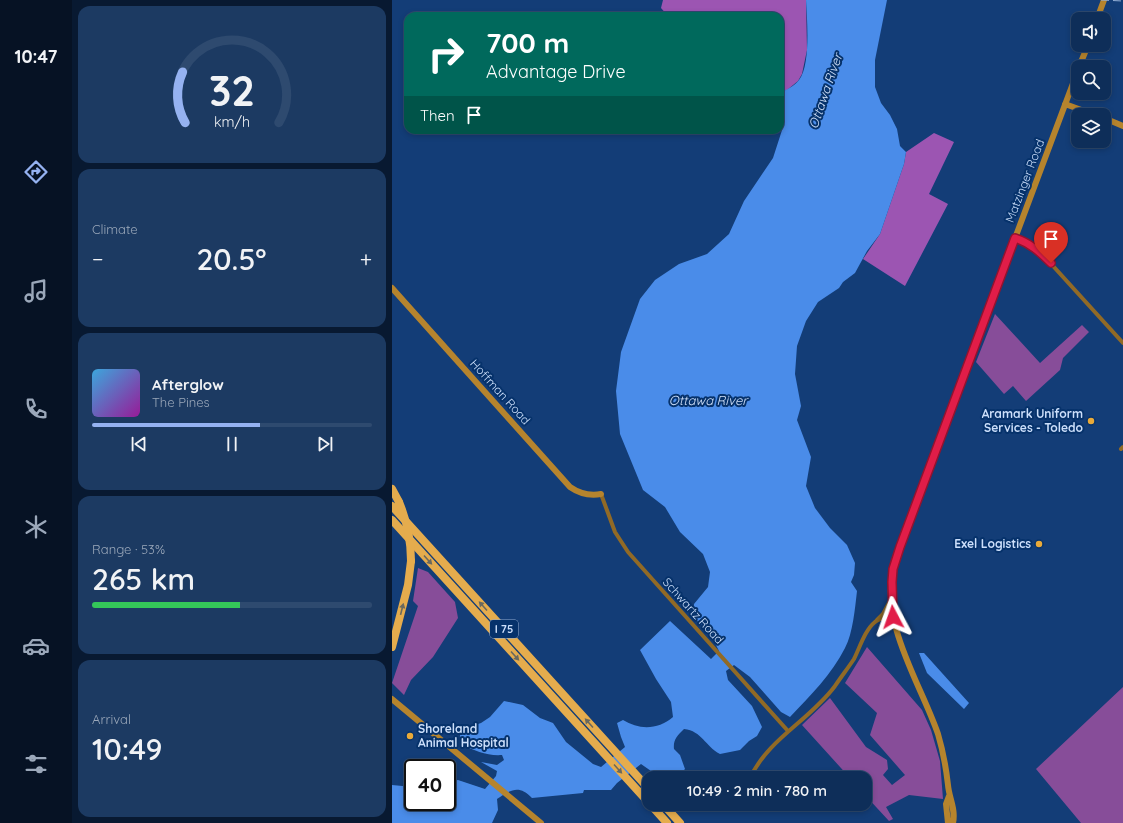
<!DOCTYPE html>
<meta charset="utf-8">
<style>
:root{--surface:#0e2e59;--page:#1c3a62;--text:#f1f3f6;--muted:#9ba8ba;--line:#2e4a6f;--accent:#95b2f1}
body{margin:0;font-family:Quicksand,sans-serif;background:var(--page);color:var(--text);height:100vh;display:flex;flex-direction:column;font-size:15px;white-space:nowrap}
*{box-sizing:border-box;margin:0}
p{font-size:13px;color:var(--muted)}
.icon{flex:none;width:22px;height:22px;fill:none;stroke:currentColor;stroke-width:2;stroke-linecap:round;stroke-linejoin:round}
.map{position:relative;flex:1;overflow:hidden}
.sheet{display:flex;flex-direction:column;gap:6px;padding:6px;background:#081931;width:320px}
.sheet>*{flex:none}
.top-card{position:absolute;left:12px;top:12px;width:380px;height:122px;border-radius:12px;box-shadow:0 2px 6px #0003,0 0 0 1px var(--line);background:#00695c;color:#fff;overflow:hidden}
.controls{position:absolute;left:679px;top:12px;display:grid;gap:8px}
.controls a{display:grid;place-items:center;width:40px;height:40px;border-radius:8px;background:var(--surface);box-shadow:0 2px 6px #0003,0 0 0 1px var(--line);font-size:20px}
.speed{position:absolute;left:12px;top:759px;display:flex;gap:8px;font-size:20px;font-weight:700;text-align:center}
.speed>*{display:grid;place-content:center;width:52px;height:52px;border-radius:50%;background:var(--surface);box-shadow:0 2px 6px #0003,0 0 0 1px var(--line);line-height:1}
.speed .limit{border:2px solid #111;border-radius:6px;background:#fff;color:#111}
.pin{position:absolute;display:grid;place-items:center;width:34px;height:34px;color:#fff;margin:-41px -17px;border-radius:50% 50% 50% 0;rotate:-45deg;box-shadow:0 0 4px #0007}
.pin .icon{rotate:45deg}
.me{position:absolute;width:44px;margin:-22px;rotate:356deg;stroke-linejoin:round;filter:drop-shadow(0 0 3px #0008)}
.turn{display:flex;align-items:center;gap:14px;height:84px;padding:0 16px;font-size:18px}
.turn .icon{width:52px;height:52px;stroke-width:2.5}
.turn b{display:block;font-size:28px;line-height:34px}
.then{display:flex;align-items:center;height:38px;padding:0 16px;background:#0003;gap:8px;font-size:15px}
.big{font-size:30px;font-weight:600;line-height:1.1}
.sheet .widget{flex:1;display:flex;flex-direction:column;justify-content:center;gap:6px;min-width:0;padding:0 14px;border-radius:12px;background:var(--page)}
.sheet .dial{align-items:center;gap:0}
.dial svg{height:104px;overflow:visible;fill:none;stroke:var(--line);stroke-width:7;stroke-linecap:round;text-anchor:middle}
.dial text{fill:var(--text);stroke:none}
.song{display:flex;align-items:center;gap:12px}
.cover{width:48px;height:48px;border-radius:6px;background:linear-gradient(135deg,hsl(200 70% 55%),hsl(300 70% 35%))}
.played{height:4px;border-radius:2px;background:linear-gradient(90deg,var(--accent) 60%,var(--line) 60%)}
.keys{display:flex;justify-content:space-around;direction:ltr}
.heat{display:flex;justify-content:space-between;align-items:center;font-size:22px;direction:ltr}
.charge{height:6px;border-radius:3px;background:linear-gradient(90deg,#34c759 53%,var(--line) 0)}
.trip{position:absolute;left:250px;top:771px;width:230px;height:40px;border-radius:12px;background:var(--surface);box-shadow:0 2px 6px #0003,0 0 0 1px var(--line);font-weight:600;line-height:40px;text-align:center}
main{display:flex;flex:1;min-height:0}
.tabs{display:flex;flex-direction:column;width:72px;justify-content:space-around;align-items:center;background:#061224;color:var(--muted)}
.tabs .icon{width:28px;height:28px}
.tabs .active{color:var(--accent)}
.tabs b{font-size:18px;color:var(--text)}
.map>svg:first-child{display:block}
.green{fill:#874d99}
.forest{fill:#9c55b2}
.water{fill:#4a8ce9}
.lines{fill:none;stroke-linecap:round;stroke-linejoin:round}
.street{stroke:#916a26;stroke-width:4}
.secondary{stroke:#b6842d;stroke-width:6}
.highway{stroke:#e5ac4d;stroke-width:8}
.rail{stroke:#96b0d5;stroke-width:1;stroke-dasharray:8 4;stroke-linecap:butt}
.highway-bridge{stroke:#e5ac4d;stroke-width:8}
.oneway{fill:#6a695e}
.route-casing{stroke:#92132f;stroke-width:10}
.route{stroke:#e11d48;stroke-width:7}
.poi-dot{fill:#eaaa39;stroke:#06326b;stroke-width:1.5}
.labels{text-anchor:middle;stroke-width:4;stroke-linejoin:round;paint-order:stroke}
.shield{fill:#06326b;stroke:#91abd0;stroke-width:1}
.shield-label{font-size:11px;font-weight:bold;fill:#ccdffb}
.street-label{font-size:12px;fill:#ccdffb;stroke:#06326b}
.poi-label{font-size:12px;font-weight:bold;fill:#ccdffb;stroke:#06326b;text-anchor:end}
.water-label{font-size:13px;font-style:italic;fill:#d0e0f8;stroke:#06326b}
</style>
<main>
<nav class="tabs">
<b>10:47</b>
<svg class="icon active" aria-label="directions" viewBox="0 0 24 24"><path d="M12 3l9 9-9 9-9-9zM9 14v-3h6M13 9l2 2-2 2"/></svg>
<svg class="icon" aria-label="music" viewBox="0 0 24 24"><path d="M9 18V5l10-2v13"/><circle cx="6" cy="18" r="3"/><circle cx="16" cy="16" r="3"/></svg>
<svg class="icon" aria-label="phone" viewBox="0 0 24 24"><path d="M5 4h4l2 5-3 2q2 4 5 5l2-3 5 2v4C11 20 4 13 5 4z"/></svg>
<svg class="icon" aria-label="climate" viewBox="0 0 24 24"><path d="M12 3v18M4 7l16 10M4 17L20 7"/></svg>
<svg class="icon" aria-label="car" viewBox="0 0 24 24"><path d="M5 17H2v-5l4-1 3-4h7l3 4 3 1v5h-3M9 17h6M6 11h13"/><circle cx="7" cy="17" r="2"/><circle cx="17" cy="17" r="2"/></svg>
<svg class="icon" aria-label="filters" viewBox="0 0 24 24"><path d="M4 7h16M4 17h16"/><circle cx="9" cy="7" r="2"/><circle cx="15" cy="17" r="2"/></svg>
</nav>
<section class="sheet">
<div class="widget dial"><svg viewBox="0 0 100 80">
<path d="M14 69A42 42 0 1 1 86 69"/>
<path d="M14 69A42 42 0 0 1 12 30" stroke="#95b2f1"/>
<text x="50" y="56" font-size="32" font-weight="700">32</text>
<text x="50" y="72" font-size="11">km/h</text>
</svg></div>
<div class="widget"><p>Climate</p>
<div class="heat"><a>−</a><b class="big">20.5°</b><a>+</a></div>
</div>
<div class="widget">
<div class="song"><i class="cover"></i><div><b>Afterglow</b><p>The Pines</p></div></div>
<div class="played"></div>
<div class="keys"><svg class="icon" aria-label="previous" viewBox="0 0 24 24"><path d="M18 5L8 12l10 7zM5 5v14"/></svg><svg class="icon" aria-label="pause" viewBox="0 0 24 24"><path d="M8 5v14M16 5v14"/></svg><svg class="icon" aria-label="next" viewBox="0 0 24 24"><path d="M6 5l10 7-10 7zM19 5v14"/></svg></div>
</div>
<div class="widget"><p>Range · 53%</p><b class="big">265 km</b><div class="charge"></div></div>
<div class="widget"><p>Arrival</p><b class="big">10:49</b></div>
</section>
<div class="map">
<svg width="731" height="823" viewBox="0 0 731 823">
<rect width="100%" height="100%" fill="#133d77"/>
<path class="green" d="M603 314 648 363 690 325 697 332 671 358 668 370 634 401 621 386 612 394 584 362Z
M26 568 36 572 63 602 66 618 41 657 19 680 12 695 0 683 26 606 21 601Z
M475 647 530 710 539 730 548 761 551 799 517 795 494 807 501 819 497 821 473 795V778H458L410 725 438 698 474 747 495 760 496 769 491 775 500 785 513 775 478 735 485 713 453 683Z
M731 687V823H689L644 769Z"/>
<path class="forest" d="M271 0H414L415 50 410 74 406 81 395 90 388 91V16H276L269 8Z
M542 133 562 142 537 194 556 204 513 286 471 259 488 234 512 164 514 152Z"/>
<path class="water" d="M414 0H495L483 60V87L489 103 498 115 505 129 508 146 514 152 512 164 488 234 475 251 463 273 451 282 447 288 426 302 414 321 405 346 403 374 409 406 405 420 419 457 414 486 423 508 438 528 455 545 463 563 462 575 459 582 465 591C463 608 461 633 453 648 440 674 418 696 398 717L389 712 358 677 342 665 334 671 336 680 360 706 370 727 365 736 357 741 348 750 328 754C313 746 310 731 292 729 285 736 281 740 282 749L288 755 293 769 284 778H269L249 764 225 783 219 790H192L191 793 140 798C127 784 118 790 105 799L106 810 100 823H0V785L21 787V802H35L40 808 45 806V802H55V782L66 780 93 789 104 776 105 771 89 762 105 765 112 760 110 755C95 756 83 751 69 744L68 735 77 727 89 723 98 717 112 701 131 705 148 718 161 723 174 742 201 764 209 767 233 747 229 737 225 723 231 720C247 730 266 730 281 717L279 702 264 679 248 650 278 621 319 659 327 651 318 633 301 617 302 604 316 587 318 572 311 554 288 532 273 507 251 490 228 434 224 391 229 352 248 299 263 280 287 264 315 254 337 234 352 201 381 158 392 124 388 111V92C395 90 402 86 407 80 419 65 415 19 414 0Z
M527 653H532L577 703 572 709 535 673Z"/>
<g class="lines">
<path class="street" d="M623 238 637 244 651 255 731 343
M729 449 731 447
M209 494 223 532 236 552 396 731
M485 620 491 614 499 599
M358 778C377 738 417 721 443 686 449 677 456 668 462 659 468 647 473 630 483 622 487 618 495 618 501 617"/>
<path class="secondary" d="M705 19 712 0
M687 67 696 45
M673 104 703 115
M712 118 731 126
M0 288 178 487C188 494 197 496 209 494
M0 699 149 823
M556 823 554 804 557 796
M561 823C564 809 557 798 556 785 554 767 551 751 546 734 528 682 489 626 501 569 505 548 515 528 522 508L686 70"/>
<path class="highway" d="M0 489 7 502
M0 506 257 789
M0 520 257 803
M0 647 16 585 19 561
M258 804 275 823
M271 804 288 823"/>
<path class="rail" d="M709 0 731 1"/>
<path class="highway-bridge" d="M7 502C15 521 19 540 19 561"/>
</g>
<defs><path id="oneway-solid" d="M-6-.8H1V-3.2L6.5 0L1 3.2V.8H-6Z"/></defs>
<g class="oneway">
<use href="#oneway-solid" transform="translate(36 560) rotate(48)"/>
<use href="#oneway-solid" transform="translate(91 606) rotate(-132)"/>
<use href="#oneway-solid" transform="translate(10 609) rotate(-76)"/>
<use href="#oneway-solid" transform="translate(123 656) rotate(48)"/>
<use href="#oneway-solid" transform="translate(197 723) rotate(-132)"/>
<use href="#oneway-solid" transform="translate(226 769) rotate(48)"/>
</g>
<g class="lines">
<g class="route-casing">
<path id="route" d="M501 617 500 582 501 569 508 547 623 238C638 243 648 252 659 263"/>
</g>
<use href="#route" class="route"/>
</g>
<g class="poi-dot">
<circle cx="699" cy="421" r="4"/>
<circle cx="647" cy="544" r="4"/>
<circle cx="18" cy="736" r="4"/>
</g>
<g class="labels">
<rect class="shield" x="98" y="620" width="28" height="18" rx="3"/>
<g class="shield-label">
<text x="112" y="633">I 75</text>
</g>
<g class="street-label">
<text transform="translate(633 181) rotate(-69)" y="4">Matzinger Road</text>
<text transform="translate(108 392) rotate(48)" y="4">Hoffman Road</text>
<text transform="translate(301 611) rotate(48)" y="4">Schwartz Road</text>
</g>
<g class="poi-label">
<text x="691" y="418">Aramark Uniform<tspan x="691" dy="14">Services - Toledo</tspan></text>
<text x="639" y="548">Exel Logistics</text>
<text x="26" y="733" text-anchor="start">Shoreland<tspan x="26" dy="14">Animal Hospital</tspan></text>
</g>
<g class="water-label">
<text transform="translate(433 91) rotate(-71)" y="5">Ottawa River</text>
<text x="316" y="405">Ottawa River</text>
</g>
</g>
</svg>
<div class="controls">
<a><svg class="icon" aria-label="sound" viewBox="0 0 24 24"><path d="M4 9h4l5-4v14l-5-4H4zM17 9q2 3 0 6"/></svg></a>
<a><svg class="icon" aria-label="search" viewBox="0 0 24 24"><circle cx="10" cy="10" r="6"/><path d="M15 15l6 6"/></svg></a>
<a><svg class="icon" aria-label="layers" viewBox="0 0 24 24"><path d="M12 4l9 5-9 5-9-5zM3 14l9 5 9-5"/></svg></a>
</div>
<div class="speed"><div class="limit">40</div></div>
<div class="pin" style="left:659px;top:263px;background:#d93025"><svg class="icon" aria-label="arrive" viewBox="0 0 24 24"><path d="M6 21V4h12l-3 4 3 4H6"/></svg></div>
<svg class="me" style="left:501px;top:617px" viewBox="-20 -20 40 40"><path d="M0-17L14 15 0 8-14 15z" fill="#e11d48" stroke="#fff" stroke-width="4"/></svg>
<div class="trip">10:49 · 2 min · 780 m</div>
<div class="top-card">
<div class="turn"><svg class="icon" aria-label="right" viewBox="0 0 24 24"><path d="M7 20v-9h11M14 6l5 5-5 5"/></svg><div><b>700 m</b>Advantage Drive</div></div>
<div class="then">Then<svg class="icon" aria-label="arrive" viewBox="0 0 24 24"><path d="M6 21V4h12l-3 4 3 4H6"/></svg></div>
</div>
</div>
</main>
